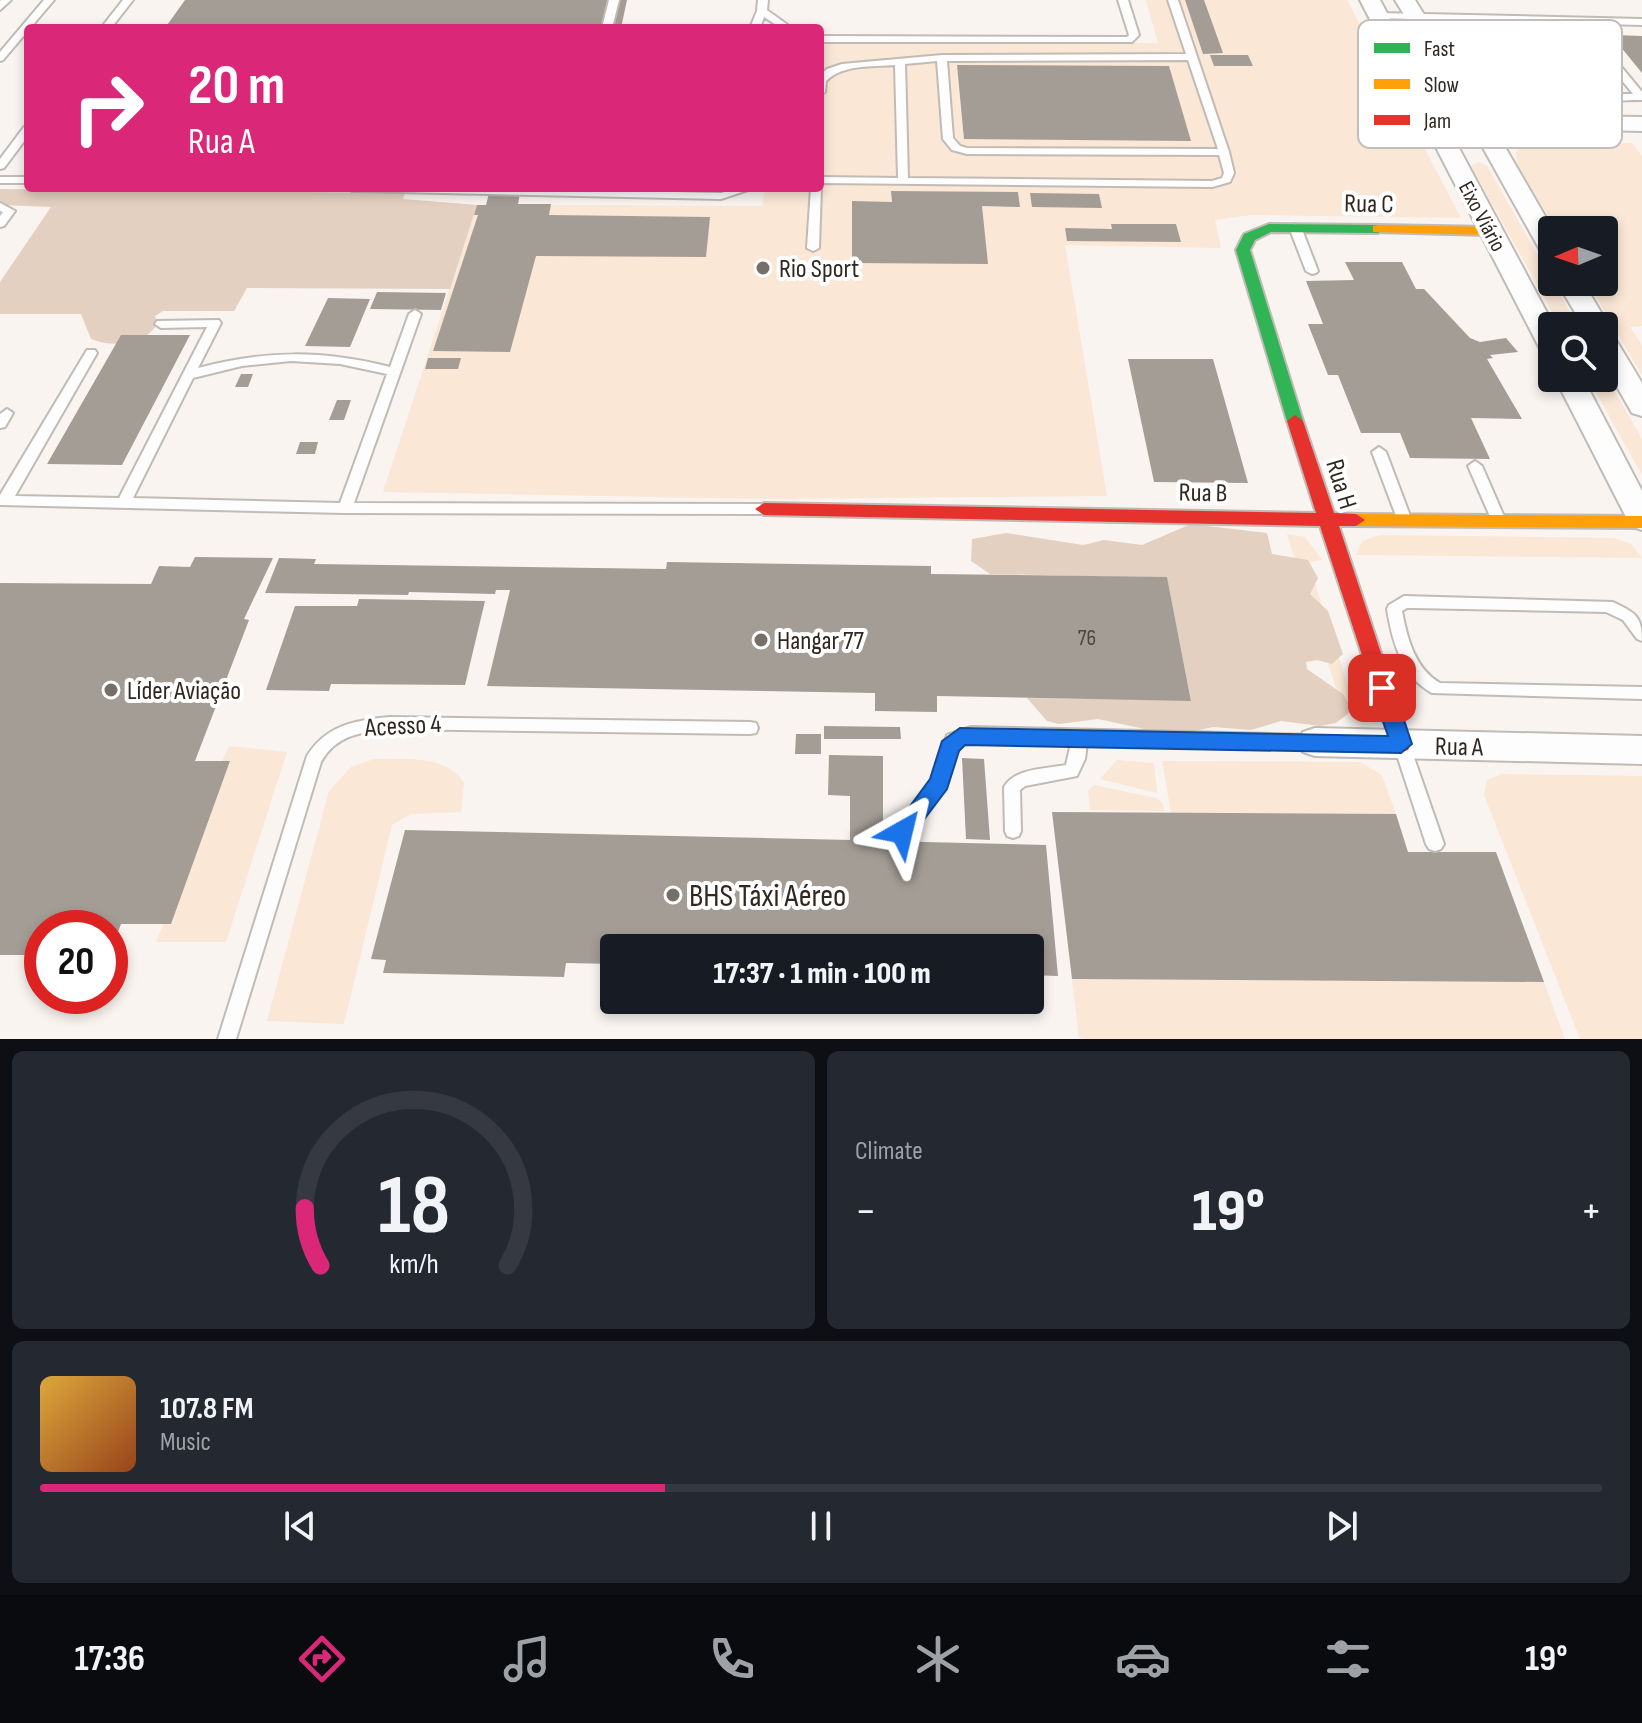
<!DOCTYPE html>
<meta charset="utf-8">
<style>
:root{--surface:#171b24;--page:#242831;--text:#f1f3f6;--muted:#9ea1a6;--line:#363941;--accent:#db2777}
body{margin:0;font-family:"Sofia Sans Condensed",sans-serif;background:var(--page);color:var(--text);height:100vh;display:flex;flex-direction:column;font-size:30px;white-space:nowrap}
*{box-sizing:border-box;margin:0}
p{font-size:26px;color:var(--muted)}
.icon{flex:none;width:44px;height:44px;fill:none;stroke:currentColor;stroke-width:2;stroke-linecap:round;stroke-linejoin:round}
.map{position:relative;height:1039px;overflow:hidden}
.details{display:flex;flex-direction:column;gap:12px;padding:12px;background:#0d0f14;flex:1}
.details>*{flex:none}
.banner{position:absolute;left:24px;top:24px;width:800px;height:168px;border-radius:8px;box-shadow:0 4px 12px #0003;background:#db2777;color:#fff;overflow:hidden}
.needle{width:52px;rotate:268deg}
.fabs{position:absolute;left:1538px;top:216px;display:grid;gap:16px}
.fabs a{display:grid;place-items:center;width:80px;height:80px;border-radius:8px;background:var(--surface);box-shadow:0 4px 12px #0003;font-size:40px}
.speed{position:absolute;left:24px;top:910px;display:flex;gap:16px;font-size:40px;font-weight:700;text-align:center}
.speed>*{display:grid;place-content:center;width:104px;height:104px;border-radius:50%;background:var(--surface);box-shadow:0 4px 12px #0003;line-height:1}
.speed .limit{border:12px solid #d22;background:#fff;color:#111}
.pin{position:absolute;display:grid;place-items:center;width:68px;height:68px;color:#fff;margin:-34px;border-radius:16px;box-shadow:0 4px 12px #0006}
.me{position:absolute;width:88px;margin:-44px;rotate:37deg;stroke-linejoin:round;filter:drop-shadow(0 0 6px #0008)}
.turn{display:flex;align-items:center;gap:28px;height:168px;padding:0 32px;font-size:36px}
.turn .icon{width:104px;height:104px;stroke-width:2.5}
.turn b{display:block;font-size:56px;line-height:68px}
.big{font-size:60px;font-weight:800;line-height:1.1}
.details .tile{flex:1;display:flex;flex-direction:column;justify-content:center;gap:12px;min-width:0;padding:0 28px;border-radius:12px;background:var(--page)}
.details .dial{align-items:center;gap:0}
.dial svg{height:208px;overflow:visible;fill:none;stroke:var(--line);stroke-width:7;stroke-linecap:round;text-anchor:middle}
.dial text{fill:var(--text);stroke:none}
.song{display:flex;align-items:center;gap:24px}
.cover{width:96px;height:96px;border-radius:12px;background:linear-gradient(135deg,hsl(40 70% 55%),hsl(20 70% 35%))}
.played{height:8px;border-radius:4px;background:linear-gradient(90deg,var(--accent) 40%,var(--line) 40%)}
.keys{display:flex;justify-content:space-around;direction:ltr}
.heat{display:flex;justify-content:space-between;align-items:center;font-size:44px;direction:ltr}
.details .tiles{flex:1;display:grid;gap:12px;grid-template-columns:1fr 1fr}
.tile:last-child{grid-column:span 2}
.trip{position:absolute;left:600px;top:934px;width:444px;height:80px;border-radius:8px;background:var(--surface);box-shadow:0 4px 12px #0003;font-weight:800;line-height:80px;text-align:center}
.tab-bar{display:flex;height:128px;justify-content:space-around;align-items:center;background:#090b0e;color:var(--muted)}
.tab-bar .icon{width:56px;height:56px}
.tab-bar .current{color:var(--accent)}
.tab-bar b{font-size:36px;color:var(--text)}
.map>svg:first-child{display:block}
.green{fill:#fae7d6}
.forest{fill:#e3d0c0}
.building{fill:#a49d96}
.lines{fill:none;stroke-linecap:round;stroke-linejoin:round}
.lane-casing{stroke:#c1bbb5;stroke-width:4}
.street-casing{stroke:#c1bbb5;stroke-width:4}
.fast-casing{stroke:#c1bbb5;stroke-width:4}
.slow-casing{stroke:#c1bbb5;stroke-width:4}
.jam-casing{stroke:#c1bbb5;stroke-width:4}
.lane{fill:#fefdfd;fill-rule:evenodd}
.street{fill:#fefdfd;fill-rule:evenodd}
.fast{fill:#30b455;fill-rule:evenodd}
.slow{fill:#ff9f0a;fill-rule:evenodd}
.jam{fill:#e5322d;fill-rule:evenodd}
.route{fill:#1a73e8;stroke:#114b97;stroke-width:2}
.poi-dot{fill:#766f69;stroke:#fff;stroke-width:3}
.labels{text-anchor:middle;stroke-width:8;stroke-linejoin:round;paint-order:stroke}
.far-street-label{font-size:22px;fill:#302820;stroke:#fff}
.number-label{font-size:22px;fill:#4d453e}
.street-label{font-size:26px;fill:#302820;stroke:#fff}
.poi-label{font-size:26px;fill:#302820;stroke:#fff;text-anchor:start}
.near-poi-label{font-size:32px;fill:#302820;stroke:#fff;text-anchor:start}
.key{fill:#fff;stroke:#c1bebc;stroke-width:2}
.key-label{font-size:22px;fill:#302820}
</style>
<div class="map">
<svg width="1642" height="1039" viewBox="0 0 1642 1039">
<rect width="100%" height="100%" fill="#f9f4f0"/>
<path class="green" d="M1146 0H1347L1461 218 1251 215 1215 220 1221 248 1065 245 1107 496 765 499 383 492 477 205 762 206 765 188H820V44L1158 43Z
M1557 132 1604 133 1612 144 1632 143 1642 156V326L1630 327 1642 345V375L1587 282H1604V230H1556L1518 166 1516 152 1529 139Z
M1479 162 1487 166 1578 326H1560L1471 166Z
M1604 372 1642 439V475L1588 378H1604Z
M1287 534 1305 537 1322 560 1308 562 1354 704H1341Z
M1380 535 1614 538 1631 544 1642 558 1356 555 1362 541Z
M229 746 287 752 226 942H156L230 762 222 761Z
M374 759C404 759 448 755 464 783L461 812 411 814 392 825 344 1024 267 1021 329 791 351 767Z
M1117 760 1154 763 1157 793 1100 779Z
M1162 761 1360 762 1382 775 1396 814 1171 813Z
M1501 774 1642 776V1039H1580L1484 795 1487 780Z
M1094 785 1156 798 1162 802 1164 811 1090 810 1088 791Z
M1072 979 1544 982 1565 1039H1088L1079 1038Z"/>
<path class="forest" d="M0 189 405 193 403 199 477 205 450 289 247 288 234 311H163L155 316 158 323C146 345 112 348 91 339L81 314H0V282L51 207 0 205Z
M1191 524 1267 533 1272 554 1308 560 1318 578 1310 594 1328 611 1343 654 1332 664 1317 660 1306 662 1307 669 1343 694 1350 706 1349 713 1336 723 1320 726 1281 721 1251 730 1213 727 1190 732 1154 731 1098 719 1059 724 1047 721 1027 698 1191 700 1167 578 990 574 971 561 972 539 1006 533 1083 545 1104 540 1142 545Z"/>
<path class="building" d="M185 0H627L621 28H165Z
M1185 0H1204L1223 53 1203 54Z
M1611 35 1642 36V73Z
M1210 55H1248L1253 66H1214Z
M957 65 1169 66 1191 141 964 139Z
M891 191 1018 192 1020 207 982 206 988 264 852 263V201L892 202Z
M489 193H520L518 204H551L549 215 710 217 706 257 536 256 510 352 433 351 478 215H474L477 205H486Z
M1030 193 1099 194 1102 208 1032 207Z
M1111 224H1176L1181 242 1067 241 1065 228 1112 229Z
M1345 262H1402L1416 289H1424L1470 338 1480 342 1506 338 1518 352 1490 355 1493 358 1487 359 1522 419 1471 418 1490 459 1410 458 1400 433H1361L1338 375H1328L1308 324H1323L1306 281 1354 280Z
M377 292 446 293 441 310 370 309Z
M328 298 370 299 350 347 305 346Z
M121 335H190L122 465 47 464Z
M428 358H461L458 369H425Z
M1128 359H1213L1248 483 1154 482Z
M241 374H253L248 387H235Z
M337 400H351L344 420H329Z
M300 442H318L315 454H296Z
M195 557 273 558 244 619 249 620 195 761H230L171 924H121L110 953V928H42V955H0V583L151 584 159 566 190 567Z
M279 558 316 559 314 564 666 569 667 562 931 566V574L1167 577 1191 701 937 696V712L875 711V693L487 686 510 590H496L495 594 409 592 408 595 265 593Z
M359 599 485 601 465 685 331 684 329 691 266 690 295 606H357Z
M824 726 900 727 901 739H824Z
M796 734H821V754H795Z
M829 755 883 756V841L1046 845 1058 976 1030 975V948H614V964L566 963 564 977 383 973 386 960 371 959 405 830 850 840V796L828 795Z
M962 758 984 759 990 840 966 839Z
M1052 812 1396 814 1408 852H1496L1544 982 1072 979Z"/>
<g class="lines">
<g class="lane-casing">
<path id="lane" d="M1 0H11L0 10V1Z
M44 0H54L3 60 0 61V52Z
M123 0H133L111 28H101Z
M609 0H619L612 28H602Z
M758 0H768L767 10 792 28H781L764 17 760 28H750L757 11Z
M1118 0H1128L1139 35 1132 42H820V36L1127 37 1129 35Z
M1168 0H1178L1229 152 1234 173 1230 182 1212 187 820 183V177L898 178 895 65C873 67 843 64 826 81L825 92 820 95V75L827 69 842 64 942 55 1186 54ZM1188 60 1218 149 967 148 960 146 953 138 947 61ZM937 61 943 139 952 150 967 154 1219 155 1224 173 1222 178 1212 181 908 178 905 64Z
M1379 13 1642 19V25L1376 18V14Z
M1500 39 1601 42 1642 92V100C1618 100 1528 105 1513 90 1502 78 1494 61 1485 48L1488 42ZM1500 45 1595 47 1633 94H1559L1522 88 1495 48Z
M28 126V136L4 168 0 169V159L24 127Z
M0 177H28V183H0Z
M820 186 821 188 819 248 813 251 807 248 811 188H820Z
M347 188H502L721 193 737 188H754L721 199 352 191Z
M0 203 15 211 4 226 0 227V216L3 212 0 211Z
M1295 224 1301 227 1318 271 1316 273 1312 274 1306 271 1289 227Z
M415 310 421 314 354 503 760 504 767 509 760 514 345 513 0 505V495L87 350H95L97 353 15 496 119 498 207 327 161 328 155 324 157 321 219 320 221 323 198 368C266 350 322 350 390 367L409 314ZM291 361 340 364 387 374 340 503 133 498 193 378 242 366Z
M7 409 13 413 5 427 0 428V414Z
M1379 447 1386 452 1412 521 1410 525 1405 526 1398 521 1372 452Z
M1475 461 1482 466 1506 521 1504 525 1499 526 1492 521 1468 466Z
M1404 596 1613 602C1635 613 1642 615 1642 641L1637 639 1623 620 1606 612 1413 608H1407L1402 611C1407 638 1415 669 1440 683L1642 687V699L1432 693C1402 677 1392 641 1387 609L1389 605Z
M390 717 750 722 756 723 758 728 756 733 750 734 390 729C361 732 336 735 321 762L236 1039H218L307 756C326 725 356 720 390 717Z
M971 727 1315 735 1321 737 1323 742 1321 747 1315 749 1087 743 1085 759 1077 776 1025 786 1020 790 1021 831 1019 836 1013 838 1007 836 1005 831 1004 787C1015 768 1045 769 1066 765L1071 743 971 741 960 744 946 787 908 837 902 839 896 837 894 832 896 827 933 779 947 735Z
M1402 739 1408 741 1410 746 1444 844 1441 849 1435 851 1429 849 1426 844 1394 746 1396 741Z"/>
</g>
<g class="street-casing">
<path id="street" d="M1360 0H1380L1554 326 1552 355 1543 353 1539 347Z
M1395 0H1415L1486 115 1642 117V131L1494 128 1553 230 1552 257 1540 250 1472 128 1456 126 1453 121 1465 114Z
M1557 282H1583L1609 326 1605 332 1604 326H1583Z
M1604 333 1613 335 1642 383V416L1632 413 1604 364Z
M1555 378H1583L1642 491V530L1631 526 1627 519Z
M1315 728 1642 736V764L1315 756 1303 752 1298 742 1303 732Z"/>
</g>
<g class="fast-casing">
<path id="fast" d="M1269 224 1378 225 1385 229 1378 233 1271 232 1255 240 1250 250 1303 421 1295 427 1287 421 1236 250 1244 234Z"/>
</g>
<g class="slow-casing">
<path id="slow" d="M1378 225 1490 227 1497 231 1490 235 1373 232V226Z
M1356 514 1642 516V528L1356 526 1347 520Z"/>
</g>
<g class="jam-casing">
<path id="jam" d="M1295 415 1303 421 1334 513 1356 514 1365 520 1356 526H1339L1411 744 1408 750 1401 752 1394 750 1391 744 1320 526 764 515 755 509 764 503 1316 513 1287 421Z"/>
</g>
<use href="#lane" class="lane"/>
<use href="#street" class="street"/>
<use href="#fast" class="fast"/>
<use href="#slow" class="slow"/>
<use href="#jam" class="jam"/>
</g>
<path class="route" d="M1382 680 1393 688 1412 744 1401 753 965 745 959 751 947 789 910 838H894L891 832 930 779 942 741 960 728 1388 736 1372 688Z"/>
<g class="poi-dot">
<circle cx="763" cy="268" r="8"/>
<circle cx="761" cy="640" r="8"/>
<circle cx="111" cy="690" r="8"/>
<circle cx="673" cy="895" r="8"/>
</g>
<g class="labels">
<g class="far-street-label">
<text transform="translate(1483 216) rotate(62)" y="8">Eixo Viário</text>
</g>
<g class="number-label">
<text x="1087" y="645">76</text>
</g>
<g class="street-label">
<text transform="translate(1369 203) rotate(1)" y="9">Rua C</text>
<text transform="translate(1342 484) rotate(73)" y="9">Rua H</text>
<text transform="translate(1203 492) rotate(1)" y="9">Rua B</text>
<text transform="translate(403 725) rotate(-3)" y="9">Acesso 4</text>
<text transform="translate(1459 746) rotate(1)" y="9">Rua A</text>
</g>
<g class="poi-label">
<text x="779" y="277">Rio Sport</text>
<text x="777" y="649">Hangar 77</text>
<text x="127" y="699">Líder Aviação</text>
</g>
<g class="near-poi-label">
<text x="689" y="906">BHS Táxi Aéreo</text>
</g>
</g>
<rect x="1358" y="20" width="264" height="128" rx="12" class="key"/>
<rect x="1374" y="43" width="36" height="10" fill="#30b455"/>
<rect x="1374" y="79" width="36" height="10" fill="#ff9f0a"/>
<rect x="1374" y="115" width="36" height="10" fill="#e5322d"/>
<g class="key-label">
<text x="1424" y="56">Fast</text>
<text x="1424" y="92">Slow</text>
<text x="1424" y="128">Jam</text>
</g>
</svg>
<div class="fabs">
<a><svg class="needle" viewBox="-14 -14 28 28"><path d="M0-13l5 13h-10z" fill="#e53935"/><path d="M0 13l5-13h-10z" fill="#9ea1a6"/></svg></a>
<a><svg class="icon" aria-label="search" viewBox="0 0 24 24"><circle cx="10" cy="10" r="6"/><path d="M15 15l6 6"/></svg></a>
</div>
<div class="speed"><div class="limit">20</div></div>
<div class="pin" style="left:1382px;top:688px;background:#d93025"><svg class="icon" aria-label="arrive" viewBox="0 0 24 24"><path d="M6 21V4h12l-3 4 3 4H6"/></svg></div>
<svg class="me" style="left:902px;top:832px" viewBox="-20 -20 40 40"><path d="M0-17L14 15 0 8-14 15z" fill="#1a73e8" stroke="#fff" stroke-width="4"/></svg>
<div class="trip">17:37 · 1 min · 100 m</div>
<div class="banner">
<div class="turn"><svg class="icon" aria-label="right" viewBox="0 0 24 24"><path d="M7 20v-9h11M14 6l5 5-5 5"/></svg><div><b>20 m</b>Rua A</div></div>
</div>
</div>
<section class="details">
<div class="tiles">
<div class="tile dial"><svg viewBox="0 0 100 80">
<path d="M14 69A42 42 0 1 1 86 69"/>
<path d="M14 69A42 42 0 0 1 8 47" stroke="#db2777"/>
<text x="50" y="56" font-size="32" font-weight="700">18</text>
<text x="50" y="72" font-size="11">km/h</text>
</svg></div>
<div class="tile"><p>Climate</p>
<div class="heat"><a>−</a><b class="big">19°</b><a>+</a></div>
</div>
<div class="tile">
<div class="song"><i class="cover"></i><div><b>107.8 FM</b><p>Music</p></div></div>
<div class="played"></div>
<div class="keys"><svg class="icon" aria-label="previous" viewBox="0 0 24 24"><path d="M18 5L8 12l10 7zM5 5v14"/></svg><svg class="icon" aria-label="pause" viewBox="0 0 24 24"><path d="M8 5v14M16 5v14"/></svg><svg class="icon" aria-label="next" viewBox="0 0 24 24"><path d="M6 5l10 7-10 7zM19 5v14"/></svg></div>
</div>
</div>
</section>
<nav class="tab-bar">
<b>17:36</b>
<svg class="icon current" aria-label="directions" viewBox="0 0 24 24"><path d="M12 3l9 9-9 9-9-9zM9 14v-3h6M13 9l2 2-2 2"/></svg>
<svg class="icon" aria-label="music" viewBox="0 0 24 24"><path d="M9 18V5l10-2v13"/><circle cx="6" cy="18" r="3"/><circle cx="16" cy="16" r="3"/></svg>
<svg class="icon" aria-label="phone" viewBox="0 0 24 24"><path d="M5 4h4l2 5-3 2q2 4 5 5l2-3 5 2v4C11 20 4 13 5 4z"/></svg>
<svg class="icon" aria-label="climate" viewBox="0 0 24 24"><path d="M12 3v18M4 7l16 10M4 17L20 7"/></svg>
<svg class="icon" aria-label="car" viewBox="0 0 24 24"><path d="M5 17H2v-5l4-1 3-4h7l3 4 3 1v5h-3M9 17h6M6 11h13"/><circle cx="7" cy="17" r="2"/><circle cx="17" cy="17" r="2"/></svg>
<svg class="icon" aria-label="filters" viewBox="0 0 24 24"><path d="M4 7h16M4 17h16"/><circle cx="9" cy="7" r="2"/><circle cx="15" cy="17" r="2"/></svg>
<b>19°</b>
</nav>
